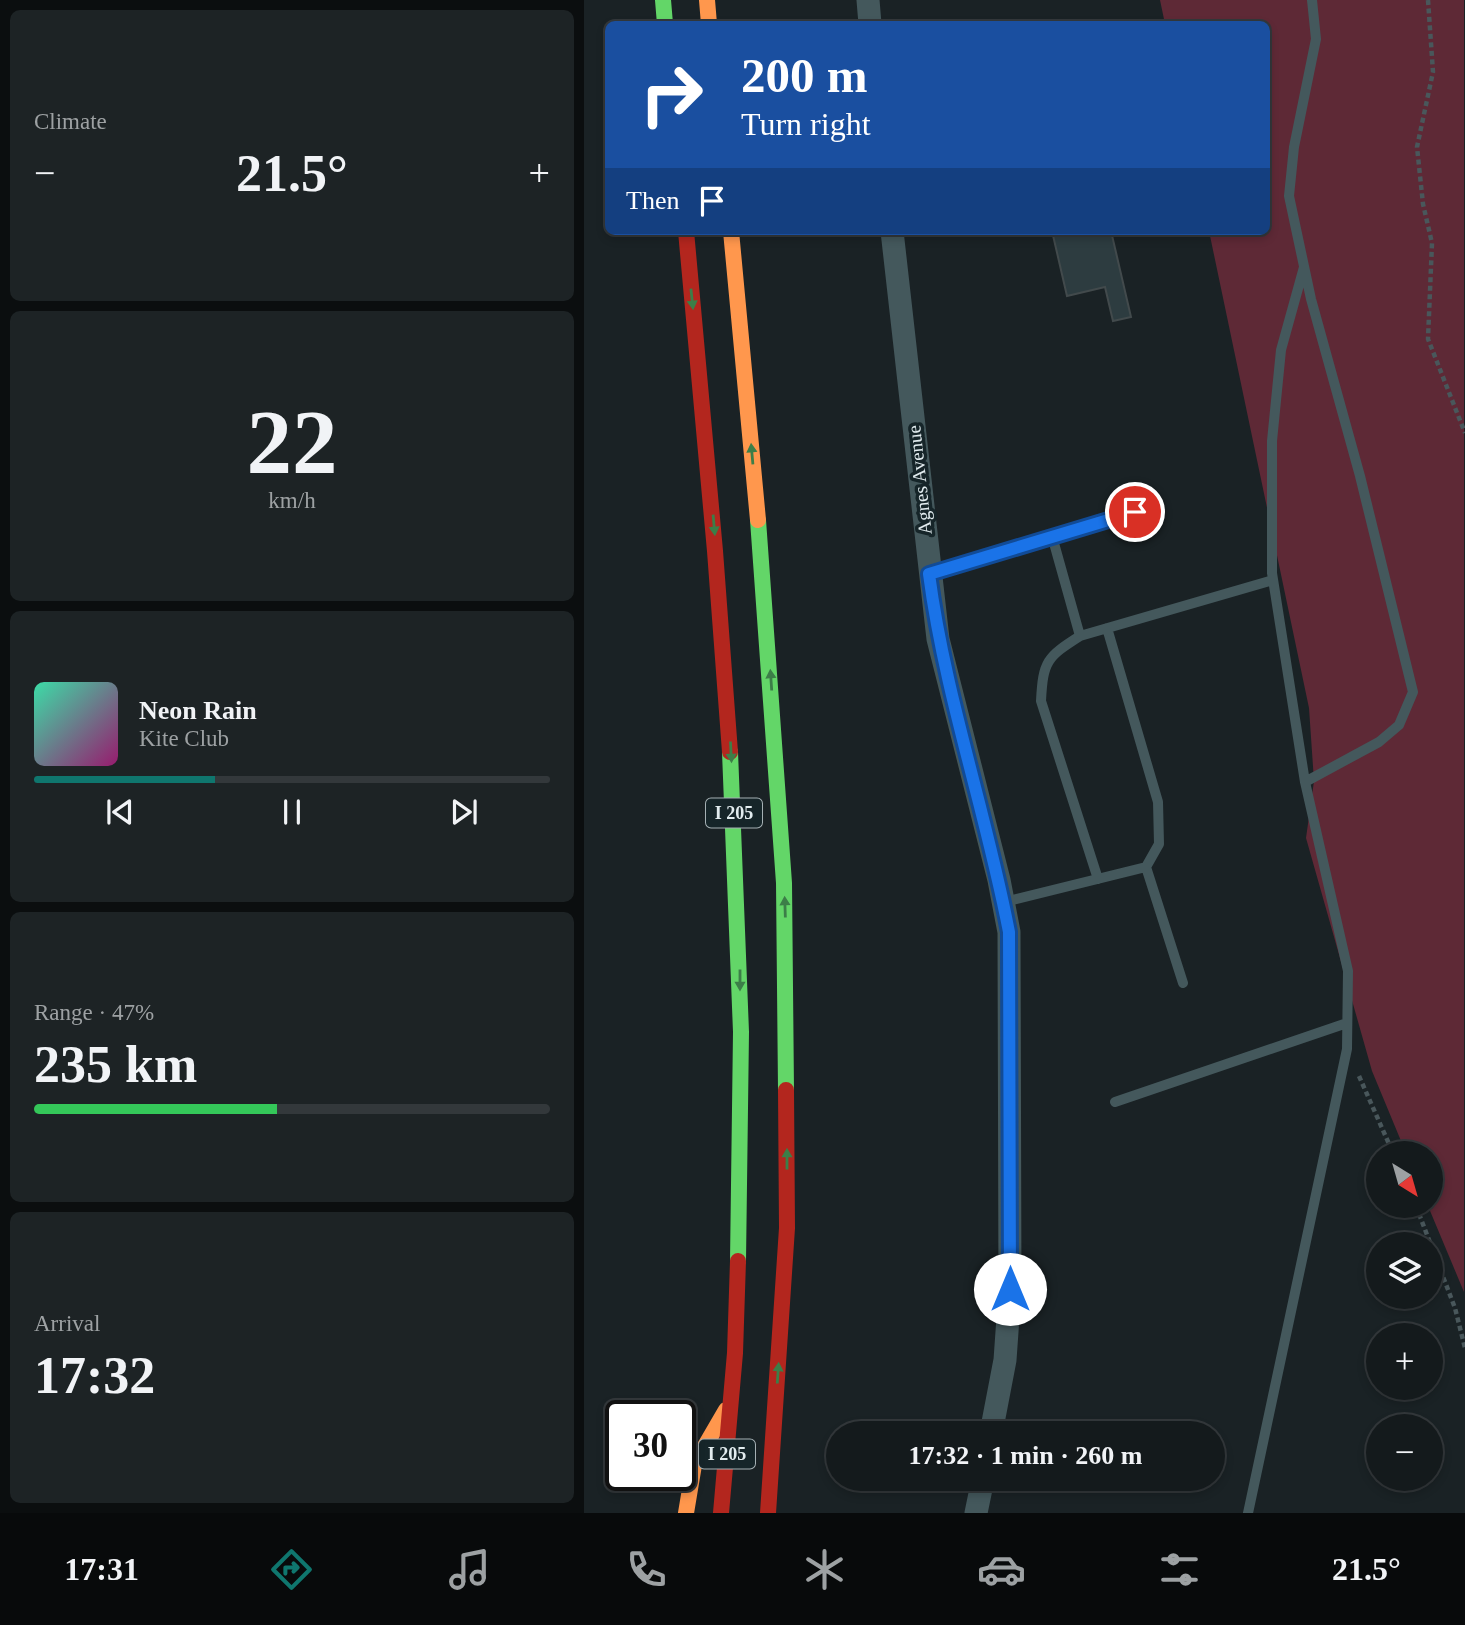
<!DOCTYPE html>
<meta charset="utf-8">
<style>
:root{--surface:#141a1c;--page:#1d2325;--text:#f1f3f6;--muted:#9da1a3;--line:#33383b;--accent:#0f766e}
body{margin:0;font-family:Georgia,serif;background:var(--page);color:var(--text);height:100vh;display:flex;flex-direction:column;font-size:26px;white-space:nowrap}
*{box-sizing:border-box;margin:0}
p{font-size:23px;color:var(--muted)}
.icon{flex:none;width:38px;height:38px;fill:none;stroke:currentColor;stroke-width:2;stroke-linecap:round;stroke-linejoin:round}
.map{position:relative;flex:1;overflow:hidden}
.details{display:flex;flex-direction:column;gap:10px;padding:10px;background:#0b0e0f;width:584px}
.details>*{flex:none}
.guide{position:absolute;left:21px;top:21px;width:665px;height:214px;border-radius:10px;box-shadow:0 4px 10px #0003,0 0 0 2px var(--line);background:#1a4fa0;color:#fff;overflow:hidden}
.needle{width:46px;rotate:143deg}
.controls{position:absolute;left:782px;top:1141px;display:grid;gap:14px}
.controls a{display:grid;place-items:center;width:77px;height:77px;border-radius:50%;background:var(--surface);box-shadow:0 4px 10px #0003,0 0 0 2px var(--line);font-size:35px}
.speed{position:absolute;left:21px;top:1400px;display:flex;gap:14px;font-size:35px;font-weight:700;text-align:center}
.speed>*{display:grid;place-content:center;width:91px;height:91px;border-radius:50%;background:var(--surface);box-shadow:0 4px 10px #0003,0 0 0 2px var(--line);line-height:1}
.speed .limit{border:4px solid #111;border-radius:10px;background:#fff;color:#111}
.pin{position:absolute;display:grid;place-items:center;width:60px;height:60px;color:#fff;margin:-30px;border:4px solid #fff;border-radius:50%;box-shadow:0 2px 7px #0007}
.me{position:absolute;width:77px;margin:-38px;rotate:0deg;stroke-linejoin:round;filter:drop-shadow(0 0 5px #0008)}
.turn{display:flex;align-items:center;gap:24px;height:147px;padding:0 21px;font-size:32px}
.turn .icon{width:91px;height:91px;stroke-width:2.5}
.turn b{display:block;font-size:49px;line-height:60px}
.then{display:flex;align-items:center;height:66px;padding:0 21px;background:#0003;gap:14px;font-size:26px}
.big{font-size:52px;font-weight:800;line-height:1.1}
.details .card{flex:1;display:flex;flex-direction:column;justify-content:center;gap:10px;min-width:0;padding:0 24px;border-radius:10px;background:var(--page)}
.details .dial{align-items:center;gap:0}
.dial b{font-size:91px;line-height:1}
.song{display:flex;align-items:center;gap:21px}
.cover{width:84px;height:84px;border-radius:10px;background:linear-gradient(135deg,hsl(160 70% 55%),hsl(320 70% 35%))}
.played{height:7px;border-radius:4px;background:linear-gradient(90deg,var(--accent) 35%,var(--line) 35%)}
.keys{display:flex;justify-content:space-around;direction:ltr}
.heat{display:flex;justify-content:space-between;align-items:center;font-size:38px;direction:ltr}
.charge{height:10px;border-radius:5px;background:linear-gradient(90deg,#34c759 47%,var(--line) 0)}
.trip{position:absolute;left:242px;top:1421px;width:399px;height:70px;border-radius:35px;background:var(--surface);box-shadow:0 4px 10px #0003,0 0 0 2px var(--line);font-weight:800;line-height:70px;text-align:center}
.tabs{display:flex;height:112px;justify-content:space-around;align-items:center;background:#080a0b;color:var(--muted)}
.tabs .icon{width:49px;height:49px}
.tabs .on{color:var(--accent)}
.tabs b{font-size:32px;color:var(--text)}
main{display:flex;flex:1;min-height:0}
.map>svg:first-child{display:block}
.green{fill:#5e2936}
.building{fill:#2d3c40;stroke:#424a4c;stroke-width:2}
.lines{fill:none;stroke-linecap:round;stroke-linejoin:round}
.path{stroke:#49575b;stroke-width:4.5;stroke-dasharray:5 3.5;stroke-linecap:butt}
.lane{stroke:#44585c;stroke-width:10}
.street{stroke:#44585c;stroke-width:23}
.fast{stroke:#63d668;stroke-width:16}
.slow{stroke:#ff974d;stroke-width:16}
.jam{stroke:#b3261e;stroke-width:16}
.oneway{fill:#3c7e48}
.route-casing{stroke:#114b97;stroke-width:18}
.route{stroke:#1a73e8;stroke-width:12}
.labels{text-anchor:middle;stroke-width:7;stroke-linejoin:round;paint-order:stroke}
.shield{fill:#162529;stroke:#a5b0b4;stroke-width:2}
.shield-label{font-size:18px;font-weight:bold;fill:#e2ecef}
.street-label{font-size:19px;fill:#e2ecef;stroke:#162529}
</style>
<main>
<section class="details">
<div class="card"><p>Climate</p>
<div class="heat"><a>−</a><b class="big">21.5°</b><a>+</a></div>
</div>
<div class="card dial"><b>22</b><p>km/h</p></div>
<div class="card">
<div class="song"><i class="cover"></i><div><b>Neon Rain</b><p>Kite Club</p></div></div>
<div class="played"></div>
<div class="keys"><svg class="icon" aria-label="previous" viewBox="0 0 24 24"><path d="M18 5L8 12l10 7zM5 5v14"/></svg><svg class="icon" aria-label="pause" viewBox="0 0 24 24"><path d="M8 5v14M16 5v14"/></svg><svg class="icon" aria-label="next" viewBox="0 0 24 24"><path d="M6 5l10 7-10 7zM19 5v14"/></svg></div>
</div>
<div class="card"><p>Range · 47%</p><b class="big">235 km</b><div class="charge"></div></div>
<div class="card"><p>Arrival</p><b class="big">17:32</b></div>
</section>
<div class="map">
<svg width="881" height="1513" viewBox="0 0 881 1513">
<rect width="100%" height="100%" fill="#1a2225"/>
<path class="green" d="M576 0H880V1292L844 1206H847V1153H822L788 1071 722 838 730 781 725 708 625 231H682V24H581Z"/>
<path class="building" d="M468 231H527L547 317 529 321 521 287 483 296Z"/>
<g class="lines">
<path class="path" d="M844 0 849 72 833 147 839 204 848 243 844 339 881 433
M775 1076 809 1153
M832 1206 871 1308 881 1348"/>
<path class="lane" d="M468 536 551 512
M346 574 468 536 496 636
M523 628 574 802 575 844 562 867
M721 782 795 742 815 725 829 692 776 476 727 299 705 196 710 147 732 39 728 0
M514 879 457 701C459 661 463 657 496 636L689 580
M420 902 562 867 599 983
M531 1102 763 1023
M664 1513 763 1049 764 971 721 782 688 573V441L697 350 720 267"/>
<path class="street" d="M284 0 286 24
M308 231 354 639 415 880 425 932 426 1289 421 1360 407 1433
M392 1513 399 1479"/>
<path class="fast" d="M79 0 81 24
M174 520 200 883 202 1090
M146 752 157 1032 154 1261"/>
<path class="slow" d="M123 0 125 24
M147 231 174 520
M102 1513 110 1465 142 1410"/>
<path class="jam" d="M102 231 131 551 146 752
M137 1513 151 1353 154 1261
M184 1513 203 1228 202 1090"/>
</g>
<defs><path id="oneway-solid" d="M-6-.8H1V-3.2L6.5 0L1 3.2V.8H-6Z" transform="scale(1.75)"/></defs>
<g class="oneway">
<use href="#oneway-solid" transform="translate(108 299) rotate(84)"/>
<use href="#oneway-solid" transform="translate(168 454) rotate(-95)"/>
<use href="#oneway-solid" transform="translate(130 525) rotate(85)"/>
<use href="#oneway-solid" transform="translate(187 680) rotate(-94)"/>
<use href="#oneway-solid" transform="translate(147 752) rotate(87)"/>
<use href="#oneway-solid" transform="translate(201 907) rotate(-92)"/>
<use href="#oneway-solid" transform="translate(156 980) rotate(90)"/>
<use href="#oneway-solid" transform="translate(203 1159) rotate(-90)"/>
<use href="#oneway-solid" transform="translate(194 1373) rotate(-86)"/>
</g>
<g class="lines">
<g class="route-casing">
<path id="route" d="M426 1289 425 932C402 811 361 696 345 574L551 512"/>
</g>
<use href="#route" class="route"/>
</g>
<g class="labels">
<g class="shield">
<rect x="122" y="798.5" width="56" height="29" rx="5"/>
<rect x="115" y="1439.5" width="56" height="29" rx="5"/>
</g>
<g class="shield-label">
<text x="150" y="819">I 205</text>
<text x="143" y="1460">I 205</text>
</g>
<g class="street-label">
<text transform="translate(335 480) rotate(-96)" y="7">Agnes Avenue</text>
</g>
</g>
</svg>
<div class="controls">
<a><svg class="needle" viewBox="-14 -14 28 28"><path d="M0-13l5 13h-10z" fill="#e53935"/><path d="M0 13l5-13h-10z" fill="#9da1a3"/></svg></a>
<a><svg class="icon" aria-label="layers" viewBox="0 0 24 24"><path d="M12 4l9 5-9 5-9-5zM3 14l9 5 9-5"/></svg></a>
<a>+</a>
<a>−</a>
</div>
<div class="speed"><div class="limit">30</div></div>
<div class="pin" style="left:551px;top:512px;background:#d93025"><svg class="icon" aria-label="arrive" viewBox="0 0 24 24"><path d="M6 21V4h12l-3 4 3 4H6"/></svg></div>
<svg class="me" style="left:426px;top:1289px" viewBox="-20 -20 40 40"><circle r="19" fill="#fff"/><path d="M0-13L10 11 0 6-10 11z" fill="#1a73e8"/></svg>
<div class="trip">17:32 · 1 min · 260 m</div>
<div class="guide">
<div class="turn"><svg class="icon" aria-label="right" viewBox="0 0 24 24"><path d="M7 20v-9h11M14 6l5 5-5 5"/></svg><div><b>200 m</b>Turn right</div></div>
<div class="then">Then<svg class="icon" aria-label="arrive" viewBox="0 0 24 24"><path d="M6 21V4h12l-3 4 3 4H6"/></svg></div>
</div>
</div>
</main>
<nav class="tabs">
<b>17:31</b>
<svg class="icon on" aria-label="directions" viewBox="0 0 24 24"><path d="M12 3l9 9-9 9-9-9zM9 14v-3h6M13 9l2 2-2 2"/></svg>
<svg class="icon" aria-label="music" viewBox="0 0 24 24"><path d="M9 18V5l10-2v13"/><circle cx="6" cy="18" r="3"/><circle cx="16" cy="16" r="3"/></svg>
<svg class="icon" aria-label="phone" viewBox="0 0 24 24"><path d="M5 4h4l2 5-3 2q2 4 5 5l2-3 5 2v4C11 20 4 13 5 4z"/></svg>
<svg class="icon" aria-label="climate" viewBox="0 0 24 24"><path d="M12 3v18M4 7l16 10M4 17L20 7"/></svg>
<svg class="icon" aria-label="car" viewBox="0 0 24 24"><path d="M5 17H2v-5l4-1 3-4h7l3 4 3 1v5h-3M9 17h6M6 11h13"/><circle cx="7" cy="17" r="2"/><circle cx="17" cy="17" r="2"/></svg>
<svg class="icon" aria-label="filters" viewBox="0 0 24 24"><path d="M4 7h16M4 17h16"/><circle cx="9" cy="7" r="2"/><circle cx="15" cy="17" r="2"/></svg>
<b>21.5°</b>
</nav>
